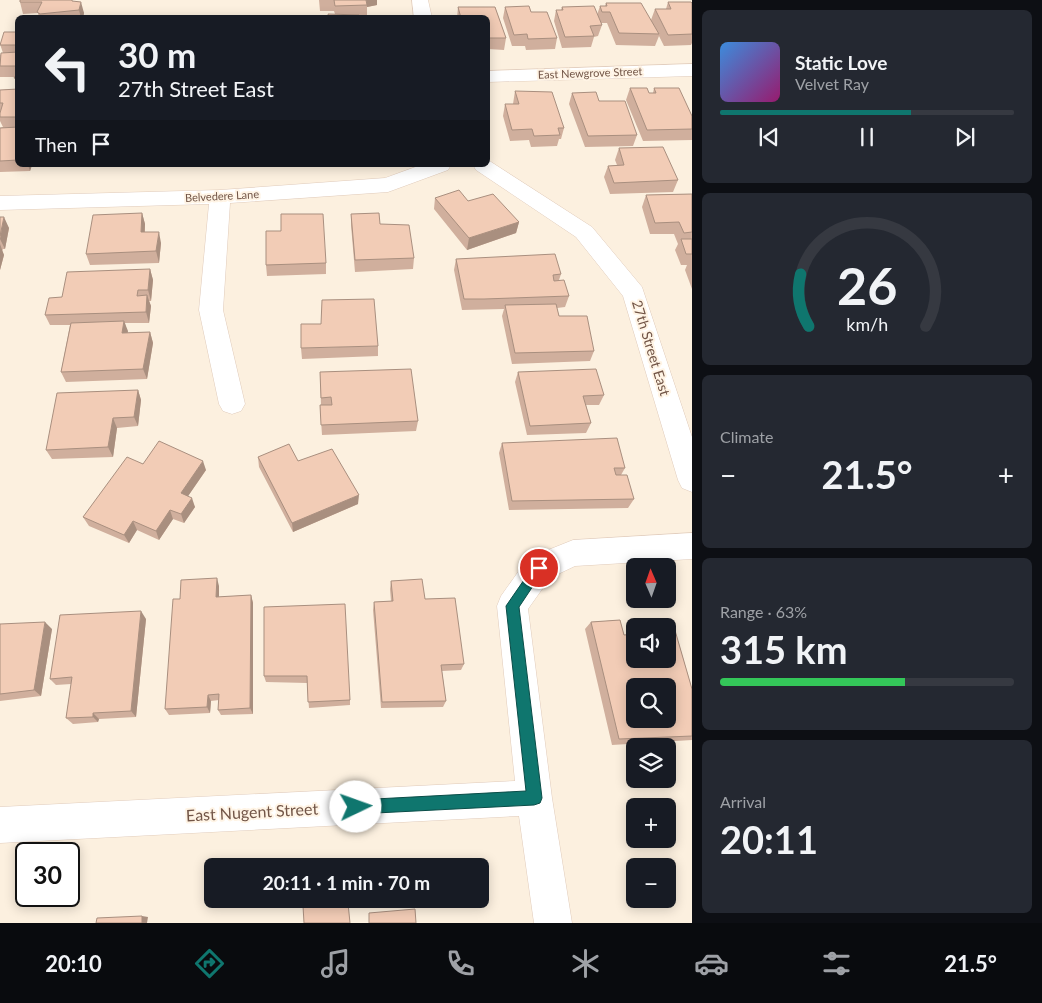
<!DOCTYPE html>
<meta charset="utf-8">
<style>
:root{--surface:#171b24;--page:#242831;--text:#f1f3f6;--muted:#9ea1a6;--line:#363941;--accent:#0f766e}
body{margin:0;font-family:Lato,sans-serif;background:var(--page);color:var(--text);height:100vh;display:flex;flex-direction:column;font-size:19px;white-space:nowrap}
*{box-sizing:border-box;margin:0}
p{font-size:16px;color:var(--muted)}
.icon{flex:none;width:28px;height:28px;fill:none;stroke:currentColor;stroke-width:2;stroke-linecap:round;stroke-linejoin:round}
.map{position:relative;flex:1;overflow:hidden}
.side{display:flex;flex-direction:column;gap:10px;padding:10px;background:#0d0f14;width:350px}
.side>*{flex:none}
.top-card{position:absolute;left:15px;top:15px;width:475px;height:152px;border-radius:8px;box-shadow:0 2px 12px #0003;background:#171b24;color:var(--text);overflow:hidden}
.needle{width:32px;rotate:358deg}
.buttons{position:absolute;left:626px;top:558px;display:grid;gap:10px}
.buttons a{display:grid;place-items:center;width:50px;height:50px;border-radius:8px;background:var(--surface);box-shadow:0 2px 12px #0003;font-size:25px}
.speed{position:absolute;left:15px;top:842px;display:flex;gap:10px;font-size:25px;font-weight:700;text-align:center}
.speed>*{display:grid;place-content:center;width:65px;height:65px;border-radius:50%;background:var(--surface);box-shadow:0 2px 12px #0003;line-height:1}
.speed .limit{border:2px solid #111;border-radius:8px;background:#fff;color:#111}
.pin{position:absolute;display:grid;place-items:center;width:42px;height:42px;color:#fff;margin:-21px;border:2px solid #fff;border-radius:50%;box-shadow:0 1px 5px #0007}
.me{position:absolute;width:55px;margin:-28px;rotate:87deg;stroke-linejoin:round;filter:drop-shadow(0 0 4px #0008)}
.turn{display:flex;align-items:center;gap:18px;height:105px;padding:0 20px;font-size:22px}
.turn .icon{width:65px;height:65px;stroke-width:2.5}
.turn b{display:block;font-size:35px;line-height:42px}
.then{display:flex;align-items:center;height:48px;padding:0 20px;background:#0003;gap:10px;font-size:19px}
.big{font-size:38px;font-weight:700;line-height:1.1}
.side .widget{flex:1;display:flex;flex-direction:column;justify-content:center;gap:8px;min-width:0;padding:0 18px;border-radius:8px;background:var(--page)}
.side .dial{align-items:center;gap:0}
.dial svg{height:130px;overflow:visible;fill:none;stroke:var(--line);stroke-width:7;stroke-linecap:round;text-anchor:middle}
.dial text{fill:var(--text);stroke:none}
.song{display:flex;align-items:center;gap:15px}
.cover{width:60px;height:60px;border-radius:8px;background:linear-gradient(135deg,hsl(210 70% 55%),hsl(320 70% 35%))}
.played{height:5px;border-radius:2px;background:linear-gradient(90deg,var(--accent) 65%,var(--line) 65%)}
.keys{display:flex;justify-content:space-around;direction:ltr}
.heat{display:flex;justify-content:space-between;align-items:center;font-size:28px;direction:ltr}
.charge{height:8px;border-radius:4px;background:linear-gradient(90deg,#34c759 63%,var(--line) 0)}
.trip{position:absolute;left:204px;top:858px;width:285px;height:50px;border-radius:8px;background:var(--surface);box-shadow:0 2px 12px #0003;font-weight:700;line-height:50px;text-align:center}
.tab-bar{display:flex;height:80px;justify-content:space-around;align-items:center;background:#090b0e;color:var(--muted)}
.tab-bar .icon{width:35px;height:35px}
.tab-bar .selected{color:var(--accent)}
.tab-bar b{font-size:22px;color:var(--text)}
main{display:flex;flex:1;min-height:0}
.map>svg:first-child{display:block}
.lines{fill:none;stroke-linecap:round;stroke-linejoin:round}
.minor-casing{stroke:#e0cbbb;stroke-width:1}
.minor{fill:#fff;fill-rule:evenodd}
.wall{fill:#d0af9d;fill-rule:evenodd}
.shaded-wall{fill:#a98f7f}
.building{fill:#f2ccb6;stroke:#a98f7f;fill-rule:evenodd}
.route{fill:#0f766e;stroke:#0a4d48}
.labels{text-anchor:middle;stroke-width:4;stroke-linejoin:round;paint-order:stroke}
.far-street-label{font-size:11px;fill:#725547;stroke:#fff4e5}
.street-label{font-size:14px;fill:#725547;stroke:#fff4e5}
.near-street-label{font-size:16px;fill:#725547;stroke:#fff4e5}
</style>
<main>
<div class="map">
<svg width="692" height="923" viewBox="0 0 692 923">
<rect width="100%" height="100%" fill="#fcf0df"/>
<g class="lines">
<g class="minor-casing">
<path id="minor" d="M412 0H428L432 18H414Z
M692 64V76L488 82V71Z
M488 160 592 227 642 287 692 437V492L682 488 678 480 623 296 576 237 476 170 473 165H488Z
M421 165H451L448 170 388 192 230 203 223 310 245 404 241 411 232 414 223 411 219 404 199 310 209 204 0 210V196L220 190 385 178Z
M692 533V559L575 566 550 578 528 609 552 798 572 923H534L519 816 0 843V807L515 781 497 606 501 596 528 558 573 540Z"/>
</g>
<use href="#minor" class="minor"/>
</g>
<path class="wall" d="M20 0 78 2 84 13 83 18H39L38 13 23 14 20 2Z
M319 0H377V5L367 7V16L359 17 335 14 334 11H320Z
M668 2 692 3V43L691 45 664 46 659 36 655 46 616 45 607 23H601L602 25 598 36 594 37 591 47 562 48 554 21 556 10H561L562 7 597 15 600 6H605L606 3 651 20 655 9H666Z
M458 7H495L506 38 504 50 488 49V18H457Z
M505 7 531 12 557 38 555 49 526 50 525 46H512L503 18Z
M18 32V86L15 77H0V55L3 53 0 44Z
M630 88 649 93H653L654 88 692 116V140L643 141 626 100Z
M18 89V165H32L30 171 0 172V128L3 127 0 121V90Z
M515 91 564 128 561 139H559L557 146 531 147 529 140 510 141 503 116 505 104H513Z
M572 93 599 101 637 135 633 146 585 147 569 104Z
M619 148 678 180 673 192 610 194 604 177 608 166 617 165 615 160Z
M692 194V289L685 270 687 265H681L675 250 678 244 674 234H650L642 207 646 195Z
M435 198 468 201 519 222 516 233 467 250 434 209Z
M142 213 145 224V232L161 243 159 263 90 265 86 254Z
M351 214 380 224 414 258 413 269 355 272 351 225Z
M0 217 9 228 5 249H3L2 251 4 255 0 270Z
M281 231 326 263V274L267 276 266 265Z
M456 259 561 274 559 280 569 296 565 307 557 308 559 316 594 351 590 361 512 364 502 316 504 309 462 310 454 270Z
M150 269 153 280 151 301H149L151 306 149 323H125L127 333 150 332 153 343 147 379 66 382 61 372 70 325H50L45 315Z
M378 346V356L302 359 301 348Z
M320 372 418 421 416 431 322 435 320 405H321Z
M518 372 604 395 599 405H586L591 423 586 433 527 435 515 382Z
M138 390 141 400 138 426 117 428 113 457 52 459 46 450Z
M502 443 625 468 621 475 634 499 628 508 509 510 499 453Z
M258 457 298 461 358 504 293 532 259 467Z
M143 464 206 470 188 496 195 507 184 523 173 519 159 540 137 530 129 543 89 526 83 517Z
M391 581 425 599 464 664 461 670 442 671 446 701 443 707 381 708 373 610 374 602 391 601 390 589Z
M219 586V597L251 595 253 603V714L221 715 218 710 219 700 211 701 210 713 169 715 165 709 180 599Z
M264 607 350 700V705L309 708 307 683 266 682 264 676Z
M146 619 136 717 99 719 98 722 73 724 66 718 71 684 56 685 50 679Z
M620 620 624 635H628L626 630 632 622 672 620 692 689V740L612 745 585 629 591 622ZM635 626H668V659H635ZM635 686H668V719H635Z
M0 624 52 629 41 696 0 701Z"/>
<path class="shaded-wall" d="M366 0H377V5L367 7Z
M81 2 84 13 83 18H81L79 10Z
M28 165H32L30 171Z
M142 213 145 224 144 243 141 232Z
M4 217 9 228 5 249 0 239Z
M519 222 516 233 467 250 469 238Z
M159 232 161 243 159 263 156 251Z
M0 244 4 255 0 270Z
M150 269 153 280 151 301 148 290Z
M147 295 151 306 149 323 146 312Z
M124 321 128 331 126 344 122 333Z
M150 332 153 343 147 379 143 369Z
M138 390 141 400 138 426 134 417Z
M113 418 117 428 113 457 108 447Z
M203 461 206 470 184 502 181 493Z
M359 495 358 504 293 532 292 523Z
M192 498 195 507 184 523 181 514Z
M170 510 173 519 159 540 156 531Z
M133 521 137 530 129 543 124 535Z
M217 578 219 586V605L216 597Z
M251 595 253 603V714L250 708Z
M141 611 146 619 136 717 131 711Z
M45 622 52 629 41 696 34 690Z
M208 695 211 701 210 713 207 707Z
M93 713 99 719 98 722 93 717Z
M142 916 148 917 147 923H142Z"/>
<path class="building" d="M20 0H72V1L81 2 79 10 40 14 37 12 42 2H20Z
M334 0H366L367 5 335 6Z
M668 2H691L692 3V34L668 35 655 9H671Z
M606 3H641L659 34 619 33 610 12H602L600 6H607Z
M529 6 531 12H547L557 38 528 39 527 34 514 35 505 7Z
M594 6 602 25 590 26 594 36 565 37 556 10H563L562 7Z
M458 7H495L506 38H488V18H461Z
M328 14 359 15V18H329Z
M4 32H18V45H0Z
M18 52V66H0L1 53Z
M18 72V79L14 78Z
M630 88H647L649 93H656L654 88H679L692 116V129L647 130Z
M18 89V117H0V113L3 103H0V90Z
M515 91 552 92 564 128H558L560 135 534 136 532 129 512 130 505 104H519Z
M596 92 599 101H625L637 135 588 136 572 93Z
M18 127V160L0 161V128Z
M663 147 678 180 614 183 608 166 624 165 619 148Z
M459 190 468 201 493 194 519 222 469 238 435 198Z
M692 194V232L684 233 679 222 655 223 646 195Z
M142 213 141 232H159L156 251 86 254 93 215Z
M379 213 380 224 409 225 414 258 355 260 351 214Z
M281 214H323L326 263 266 265V231H281Z
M0 217H4L0 236Z
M681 239H692V254H686Z
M555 254 561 274 553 275 554 281 564 280 569 296 484 299H464L456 259Z
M150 269 148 290H138L137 296 147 295 146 312 45 315 49 298 62 297 67 272Z
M374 299 378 346 301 348V324H321L322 300Z
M556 304 559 316H587L594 351 515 353 505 305Z
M124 321 122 333 150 332 143 369 61 372 71 323Z
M411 369 418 421 321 425 320 405H332L331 397 321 398 320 372Z
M596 369 604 395 583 396 591 423 530 426 518 372Z
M138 390 134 417 113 418 108 447 46 450 57 393Z
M617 438 625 468H614L616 475H627L634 499 512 501 502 443Z
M159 441 203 461 181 493 192 498 181 514 170 510 156 531 133 521 124 535 83 517 127 457 143 464Z
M289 444 298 461 332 449 359 495 292 523 258 457Z
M217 578 216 597 251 595 250 708 218 710 219 694 208 695 207 707 165 709 173 599H180L181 580Z
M422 579 425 599 455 598 464 664 441 665 446 701 382 702 374 602 393 601 391 581Z
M345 604 350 700 308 702 307 676H264V607Z
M141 611 131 711 93 713V717L66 718 72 677 50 679 60 615Z
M620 620 624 635 635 634V659H668V626H635V632L632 622 672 620 692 689V736L619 739 591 622ZM635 686H668V719H635Z
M45 622 34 690 0 694V624Z
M348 903 350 923H304L303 906Z
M415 909 416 923H369V913Z
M142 916V923H96L97 918Z"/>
<path class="route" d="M539 562 545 568 519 607 542 798 540 803 534 805 356 814 351 812 349 807 351 802 356 800 526 791 506 606 535 564Z"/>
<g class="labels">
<g class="far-street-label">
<text transform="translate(590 73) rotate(-2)" y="4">East Newgrove Street</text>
<text transform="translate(222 196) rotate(-3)" y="4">Belvedere Lane</text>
</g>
<g class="street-label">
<text transform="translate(651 348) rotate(73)" y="5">27th Street East</text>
</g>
<g class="near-street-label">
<text transform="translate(252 812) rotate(-3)" y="6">East Nugent Street</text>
</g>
</g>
</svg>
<div class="buttons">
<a><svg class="needle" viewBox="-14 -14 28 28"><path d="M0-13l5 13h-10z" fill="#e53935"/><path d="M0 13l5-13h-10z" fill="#9ea1a6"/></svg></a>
<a><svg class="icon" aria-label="sound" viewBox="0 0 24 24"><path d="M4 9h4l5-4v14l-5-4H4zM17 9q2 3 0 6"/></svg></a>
<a><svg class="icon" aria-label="search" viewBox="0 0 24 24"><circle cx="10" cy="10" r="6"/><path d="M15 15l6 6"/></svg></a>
<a><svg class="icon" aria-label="layers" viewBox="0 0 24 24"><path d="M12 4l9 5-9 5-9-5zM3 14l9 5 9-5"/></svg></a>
<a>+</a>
<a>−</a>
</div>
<div class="speed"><div class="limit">30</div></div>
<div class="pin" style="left:539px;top:568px;background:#d93025"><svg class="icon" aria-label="arrive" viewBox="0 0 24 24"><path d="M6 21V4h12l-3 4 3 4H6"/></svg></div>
<svg class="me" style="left:356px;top:807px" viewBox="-20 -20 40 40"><circle r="19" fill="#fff"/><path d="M0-13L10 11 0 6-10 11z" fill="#0f766e"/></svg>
<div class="trip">20:11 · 1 min · 70 m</div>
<div class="top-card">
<div class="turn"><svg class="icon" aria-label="left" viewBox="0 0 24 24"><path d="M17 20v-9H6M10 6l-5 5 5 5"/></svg><div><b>30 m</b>27th Street East</div></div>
<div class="then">Then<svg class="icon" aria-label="arrive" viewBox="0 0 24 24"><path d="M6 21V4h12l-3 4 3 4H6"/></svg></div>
</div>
</div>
<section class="side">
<div class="widget">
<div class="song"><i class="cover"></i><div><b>Static Love</b><p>Velvet Ray</p></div></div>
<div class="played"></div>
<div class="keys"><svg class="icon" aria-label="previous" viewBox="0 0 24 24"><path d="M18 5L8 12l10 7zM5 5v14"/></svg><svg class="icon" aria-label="pause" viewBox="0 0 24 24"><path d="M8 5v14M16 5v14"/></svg><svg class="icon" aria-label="next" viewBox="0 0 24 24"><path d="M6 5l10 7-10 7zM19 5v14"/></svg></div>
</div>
<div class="widget dial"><svg viewBox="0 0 100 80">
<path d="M14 69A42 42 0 1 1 86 69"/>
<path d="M14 69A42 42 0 0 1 9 37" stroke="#0f766e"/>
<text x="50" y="56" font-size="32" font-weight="700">26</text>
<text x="50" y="72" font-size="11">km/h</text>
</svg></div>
<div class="widget"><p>Climate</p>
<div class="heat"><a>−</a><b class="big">21.5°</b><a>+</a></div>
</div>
<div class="widget"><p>Range · 63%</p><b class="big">315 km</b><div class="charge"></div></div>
<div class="widget"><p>Arrival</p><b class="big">20:11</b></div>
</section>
</main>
<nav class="tab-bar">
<b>20:10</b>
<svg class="icon selected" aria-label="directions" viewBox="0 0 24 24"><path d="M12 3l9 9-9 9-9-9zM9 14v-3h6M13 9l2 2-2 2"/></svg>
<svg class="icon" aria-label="music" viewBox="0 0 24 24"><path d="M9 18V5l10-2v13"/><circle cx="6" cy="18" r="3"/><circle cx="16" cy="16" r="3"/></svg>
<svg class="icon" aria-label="phone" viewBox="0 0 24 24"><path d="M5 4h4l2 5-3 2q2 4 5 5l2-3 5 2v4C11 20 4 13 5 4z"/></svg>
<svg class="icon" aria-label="climate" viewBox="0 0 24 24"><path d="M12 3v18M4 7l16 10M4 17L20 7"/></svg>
<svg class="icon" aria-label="car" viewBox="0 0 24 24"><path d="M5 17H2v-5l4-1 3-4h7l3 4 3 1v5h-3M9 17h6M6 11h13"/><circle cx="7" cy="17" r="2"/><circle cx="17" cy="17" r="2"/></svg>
<svg class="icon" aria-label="filters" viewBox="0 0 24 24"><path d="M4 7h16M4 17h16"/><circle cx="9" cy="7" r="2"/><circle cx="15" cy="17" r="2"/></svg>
<b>21.5°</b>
</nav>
